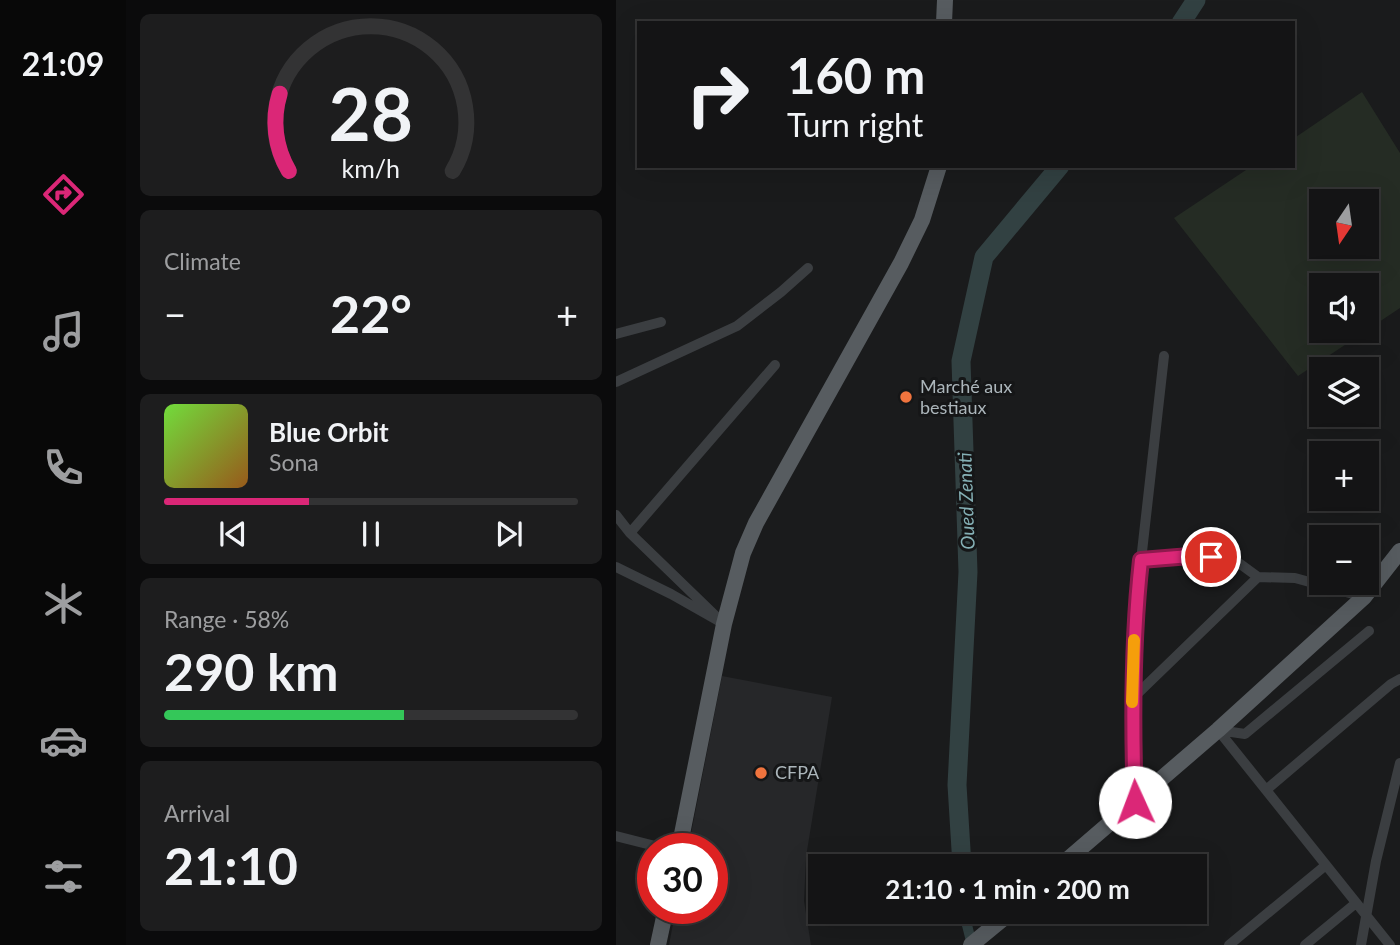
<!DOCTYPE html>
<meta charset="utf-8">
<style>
:root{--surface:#141415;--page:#1d1d1e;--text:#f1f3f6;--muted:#9d9ea0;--line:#333334;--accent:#db2777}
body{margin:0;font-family:Lato,sans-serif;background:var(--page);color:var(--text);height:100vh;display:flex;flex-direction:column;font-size:26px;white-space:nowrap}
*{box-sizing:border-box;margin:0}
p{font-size:23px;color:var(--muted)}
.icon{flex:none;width:38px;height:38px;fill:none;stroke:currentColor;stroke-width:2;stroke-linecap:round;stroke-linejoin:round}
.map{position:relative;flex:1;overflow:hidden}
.panel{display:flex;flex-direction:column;gap:14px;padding:14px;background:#0b0b0c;width:490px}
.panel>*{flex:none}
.top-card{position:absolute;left:21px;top:21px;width:658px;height:147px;border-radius:0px;box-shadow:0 7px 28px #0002,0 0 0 2px var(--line);background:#141415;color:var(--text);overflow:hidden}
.needle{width:46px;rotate:193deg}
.buttons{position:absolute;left:693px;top:189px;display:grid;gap:14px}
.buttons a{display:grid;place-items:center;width:70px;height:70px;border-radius:0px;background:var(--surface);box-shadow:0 7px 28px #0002,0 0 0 2px var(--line);font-size:35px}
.speed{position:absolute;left:21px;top:833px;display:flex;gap:14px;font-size:35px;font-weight:700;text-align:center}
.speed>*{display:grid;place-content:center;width:91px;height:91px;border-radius:50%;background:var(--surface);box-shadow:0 7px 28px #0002,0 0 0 2px var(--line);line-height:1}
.speed .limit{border:10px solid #d22;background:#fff;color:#111}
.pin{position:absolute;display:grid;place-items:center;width:60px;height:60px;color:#fff;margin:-30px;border:4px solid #fff;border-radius:50%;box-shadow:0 2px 7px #0007}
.me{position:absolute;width:77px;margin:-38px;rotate:358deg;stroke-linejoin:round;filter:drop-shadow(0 0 5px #0008)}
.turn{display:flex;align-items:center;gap:24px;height:147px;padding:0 35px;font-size:32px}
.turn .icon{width:91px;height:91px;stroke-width:2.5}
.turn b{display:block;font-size:49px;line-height:60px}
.big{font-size:52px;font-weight:700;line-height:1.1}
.panel .widget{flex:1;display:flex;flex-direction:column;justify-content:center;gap:10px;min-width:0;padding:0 24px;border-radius:10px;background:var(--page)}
.panel .dial{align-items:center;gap:0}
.dial svg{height:182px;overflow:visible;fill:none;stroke:var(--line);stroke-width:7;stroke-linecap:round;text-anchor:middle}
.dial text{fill:var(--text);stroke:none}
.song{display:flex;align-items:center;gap:21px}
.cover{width:84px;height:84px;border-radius:10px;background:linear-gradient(135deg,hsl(100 70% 55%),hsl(30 70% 35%))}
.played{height:7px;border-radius:4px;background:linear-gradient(90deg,var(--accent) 35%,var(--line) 35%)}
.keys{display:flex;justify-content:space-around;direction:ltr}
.heat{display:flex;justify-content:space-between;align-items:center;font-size:38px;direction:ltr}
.charge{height:10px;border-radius:5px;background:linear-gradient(90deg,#34c759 58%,var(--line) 0)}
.trip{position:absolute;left:192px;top:854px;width:399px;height:70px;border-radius:0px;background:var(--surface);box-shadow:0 7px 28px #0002,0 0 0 2px var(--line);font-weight:700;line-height:70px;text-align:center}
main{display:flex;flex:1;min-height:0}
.tab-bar{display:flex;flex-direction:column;width:126px;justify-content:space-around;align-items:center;background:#080808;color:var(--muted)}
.tab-bar .icon{width:49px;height:49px}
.tab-bar .active{color:var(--accent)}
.tab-bar b{font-size:32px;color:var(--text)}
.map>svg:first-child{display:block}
.built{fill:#262729}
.green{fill:#252c24;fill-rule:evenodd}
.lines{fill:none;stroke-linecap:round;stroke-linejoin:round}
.canal{stroke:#324142;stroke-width:10}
.river{stroke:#324142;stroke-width:19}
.minor{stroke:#3b3e41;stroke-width:10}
.primary{stroke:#575c60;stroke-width:16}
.route-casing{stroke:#8e194d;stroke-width:18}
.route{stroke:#db2777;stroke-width:12}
.slow{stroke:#f59e0b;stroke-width:12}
.poi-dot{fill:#f0743e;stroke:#151617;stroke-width:2.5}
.labels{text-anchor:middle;stroke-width:6;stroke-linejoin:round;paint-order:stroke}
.poi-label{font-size:18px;fill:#acb6bb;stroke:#151617;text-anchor:start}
.water-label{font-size:19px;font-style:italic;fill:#85b0b5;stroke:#151617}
</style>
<main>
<nav class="tab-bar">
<b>21:09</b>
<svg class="icon active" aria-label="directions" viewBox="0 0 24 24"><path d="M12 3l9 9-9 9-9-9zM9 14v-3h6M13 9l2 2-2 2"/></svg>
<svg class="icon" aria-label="music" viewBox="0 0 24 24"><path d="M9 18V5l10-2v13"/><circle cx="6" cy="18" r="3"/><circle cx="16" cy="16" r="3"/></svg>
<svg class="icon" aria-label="phone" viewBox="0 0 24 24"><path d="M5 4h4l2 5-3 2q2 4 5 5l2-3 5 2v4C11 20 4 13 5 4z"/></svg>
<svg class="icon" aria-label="climate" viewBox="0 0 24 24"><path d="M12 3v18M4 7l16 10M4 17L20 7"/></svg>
<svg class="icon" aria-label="car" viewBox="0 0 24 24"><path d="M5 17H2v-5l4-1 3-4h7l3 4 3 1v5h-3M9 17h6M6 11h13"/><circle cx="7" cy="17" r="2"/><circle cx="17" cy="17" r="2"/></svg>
<svg class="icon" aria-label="filters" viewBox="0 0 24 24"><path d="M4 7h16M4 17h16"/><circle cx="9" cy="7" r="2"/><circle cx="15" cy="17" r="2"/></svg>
</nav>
<section class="panel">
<div class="widget dial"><svg viewBox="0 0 100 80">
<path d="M14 69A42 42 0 1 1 86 69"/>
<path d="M14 69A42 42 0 0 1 10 35" stroke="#db2777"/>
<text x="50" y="56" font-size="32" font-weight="700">28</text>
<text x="50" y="72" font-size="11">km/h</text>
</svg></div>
<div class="widget"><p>Climate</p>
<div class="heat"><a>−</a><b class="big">22°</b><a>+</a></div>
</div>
<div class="widget">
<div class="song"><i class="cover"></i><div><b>Blue Orbit</b><p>Sona</p></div></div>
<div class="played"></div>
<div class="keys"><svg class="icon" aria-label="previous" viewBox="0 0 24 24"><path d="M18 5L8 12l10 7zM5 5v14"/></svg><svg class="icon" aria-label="pause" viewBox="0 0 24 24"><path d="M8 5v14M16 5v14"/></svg><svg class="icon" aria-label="next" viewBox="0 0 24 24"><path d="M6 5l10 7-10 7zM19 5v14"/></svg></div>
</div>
<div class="widget"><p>Range · 58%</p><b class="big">290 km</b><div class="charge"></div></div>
<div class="widget"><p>Arrival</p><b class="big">21:10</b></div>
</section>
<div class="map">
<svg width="784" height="945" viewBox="0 0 784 945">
<rect width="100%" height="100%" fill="#1a1b1c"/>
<path class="built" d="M106 676 216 697 190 857 188 901 195 945H53L60 908H96V849H72Z"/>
<path class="green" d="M746 92 784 153V308L751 330V285H705V331H750L682 376 558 218 636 166H677V139ZM705 201H751V247H705Z"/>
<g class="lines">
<path class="canal" d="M349 917 356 945"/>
<path class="river" d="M565 23 580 0
M346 866 341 785 352 572 345 361 368 257 444 166
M348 912 349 917"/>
<path class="minor" d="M0 334 45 322
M0 382 121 326 165 292 192 268
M0 515 14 533 108 624 55 594 0 567
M14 533 159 365
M525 560 574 556 616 558 642 577
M516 699 642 577 679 578 748 597
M602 730 774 945
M602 730 629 734 753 631
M650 790 775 684 784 679
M519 802 516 699 519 614 548 356
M0 836 51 849
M613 945 710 865
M689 945 740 903
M745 945 760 861 784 763"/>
<path class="primary" d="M328 23 329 0
M63 849 108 624 127 553 140 523 285 263 306 220 323 166
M444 866 602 730 748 597 784 551
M42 945 50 908
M355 945 395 912"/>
</g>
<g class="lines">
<g class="route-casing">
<path id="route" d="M519 802C516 721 516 641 525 560L574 556 595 557"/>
</g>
<use href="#route" class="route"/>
<path class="slow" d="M516 702 518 640"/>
</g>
<g class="poi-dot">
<circle cx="290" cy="397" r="7"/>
<circle cx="145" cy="773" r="7"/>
</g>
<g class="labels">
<g class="poi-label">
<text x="304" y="393">Marché aux<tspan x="304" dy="21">bestiaux</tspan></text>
<text x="159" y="779">CFPA</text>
</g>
<g class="water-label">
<text transform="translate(350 501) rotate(-92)" y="7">Oued Zenati</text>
</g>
</g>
</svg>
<div class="buttons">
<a><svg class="needle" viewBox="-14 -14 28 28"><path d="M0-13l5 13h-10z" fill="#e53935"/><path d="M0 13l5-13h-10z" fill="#9d9ea0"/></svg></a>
<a><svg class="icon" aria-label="sound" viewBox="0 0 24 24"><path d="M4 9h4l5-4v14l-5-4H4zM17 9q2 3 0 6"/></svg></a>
<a><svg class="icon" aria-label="layers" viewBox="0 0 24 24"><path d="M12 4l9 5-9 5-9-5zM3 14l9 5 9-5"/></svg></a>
<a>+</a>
<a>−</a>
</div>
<div class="speed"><div class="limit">30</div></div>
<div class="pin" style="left:595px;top:557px;background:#d93025"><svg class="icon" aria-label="arrive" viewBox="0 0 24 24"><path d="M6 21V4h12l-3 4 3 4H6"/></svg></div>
<svg class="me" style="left:519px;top:802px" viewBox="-20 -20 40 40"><circle r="19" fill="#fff"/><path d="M0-13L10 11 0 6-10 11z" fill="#db2777"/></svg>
<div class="trip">21:10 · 1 min · 200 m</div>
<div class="top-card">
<div class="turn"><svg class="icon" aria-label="right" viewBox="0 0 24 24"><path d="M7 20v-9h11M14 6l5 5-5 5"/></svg><div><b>160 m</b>Turn right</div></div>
</div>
</div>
</main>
